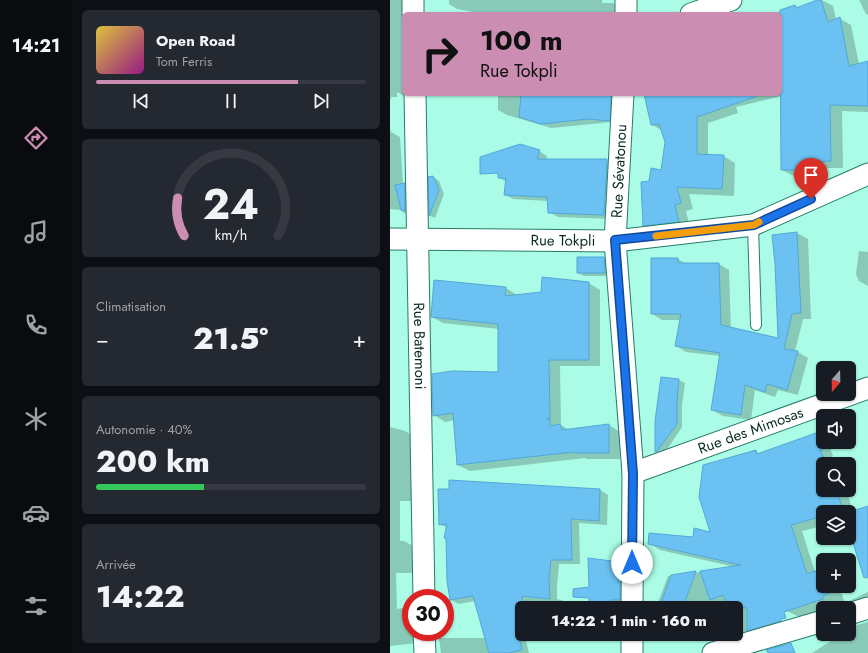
<!DOCTYPE html>
<html lang="fr">
<meta charset="utf-8">
<style>
:root{--surface:#171b24;--page:#242831;--text:#f1f3f6;--muted:#9ea1a6;--line:#363941;--accent:#cc8db2}
body{margin:0;font-family:Jost,sans-serif;background:var(--page);color:var(--text);height:100vh;display:flex;flex-direction:column;font-size:15px;white-space:nowrap}
*{box-sizing:border-box;margin:0}
p{font-size:13px;color:var(--muted)}
.icon{flex:none;width:22px;height:22px;fill:none;stroke:currentColor;stroke-width:2;stroke-linecap:round;stroke-linejoin:round}
.map{position:relative;flex:1;overflow:hidden}
.panel{display:flex;flex-direction:column;gap:10px;padding:10px;background:#0d0f14;width:318px}
.panel>*{flex:none}
.hud{position:absolute;left:12px;top:12px;width:380px;height:84px;border-radius:6px;box-shadow:0 1px 3px #0004;background:#cc8db2;color:#111;overflow:hidden}
.needle{width:26px;rotate:200deg}
.buttons{position:absolute;left:426px;top:361px;display:grid;gap:8px}
.buttons a{display:grid;place-items:center;width:40px;height:40px;border-radius:6px;background:var(--surface);box-shadow:0 1px 3px #0004;font-size:20px}
.speed{position:absolute;left:12px;top:589px;display:flex;gap:8px;font-size:20px;font-weight:700;text-align:center}
.speed>*{display:grid;place-content:center;width:52px;height:52px;border-radius:50%;background:var(--surface);box-shadow:0 1px 3px #0004;line-height:1}
.speed .limit{border:6px solid #d22;background:#fff;color:#111}
.pin{position:absolute;display:grid;place-items:center;width:34px;height:34px;color:#fff;margin:-41px -17px;border-radius:50% 50% 50% 0;rotate:-45deg;box-shadow:0 0 4px #0007}
.pin .icon{rotate:45deg}
.me{position:absolute;width:44px;margin:-22px;rotate:0deg;stroke-linejoin:round;filter:drop-shadow(0 0 3px #0008)}
.turn{display:flex;align-items:center;gap:14px;height:84px;padding:0 12px;font-size:18px}
.turn .icon{width:52px;height:52px;stroke-width:2.5}
.turn b{display:block;font-size:28px;line-height:34px}
.big{font-size:30px;font-weight:800;line-height:1.1}
.panel .tile{flex:1;display:flex;flex-direction:column;justify-content:center;gap:6px;min-width:0;padding:0 14px;border-radius:6px;background:var(--page)}
.panel .dial{align-items:center;gap:0}
.dial svg{height:104px;overflow:visible;fill:none;stroke:var(--line);stroke-width:7;stroke-linecap:round;text-anchor:middle}
.dial text{fill:var(--text);stroke:none}
.song{display:flex;align-items:center;gap:12px}
.cover{width:48px;height:48px;border-radius:6px;background:linear-gradient(135deg,hsl(50 70% 55%),hsl(310 70% 35%))}
.played{height:4px;border-radius:2px;background:linear-gradient(90deg,var(--accent) 75%,var(--line) 75%)}
.keys{display:flex;justify-content:space-around;direction:ltr}
.heat{display:flex;justify-content:space-between;align-items:center;font-size:22px;direction:ltr}
.charge{height:6px;border-radius:3px;background:linear-gradient(90deg,#34c759 40%,var(--line) 0)}
.trip{position:absolute;left:125px;top:601px;width:228px;height:40px;border-radius:6px;background:var(--surface);box-shadow:0 1px 3px #0004;font-weight:800;line-height:40px;text-align:center}
main{display:flex;flex:1;min-height:0}
.tabs{display:flex;flex-direction:column;width:72px;justify-content:space-around;align-items:center;background:#090b0e;color:var(--muted)}
.tabs .icon{width:28px;height:28px}
.tabs .active{color:var(--accent)}
.tabs b{font-size:18px;color:var(--text)}
.map>svg:first-child{display:block}
.shadow{fill:#0003}
.building{fill:#6bc2f2;stroke:#52a8d7}
.lines{fill:none;stroke-linecap:round;stroke-linejoin:round}
.lane-casing{stroke:#267c69;stroke-width:12}
.street-casing{stroke:#267c69;stroke-width:23}
.lane{stroke:#fff;stroke-width:10}
.street{stroke:#fff;stroke-width:21}
.route-casing{stroke:#114b97;stroke-width:10}
.route{stroke:#1a73e8;stroke-width:7}
.slow{stroke:#f59e0b;stroke-width:7}
.labels{text-anchor:middle;stroke-width:3;stroke-linejoin:round;paint-order:stroke}
.street-label{font-size:15px;fill:#072b23;stroke:#fff}
</style>
<main>
<nav class="tabs">
<b>14:21</b>
<svg class="icon active" aria-label="directions" viewBox="0 0 24 24"><path d="M12 3l9 9-9 9-9-9zM9 14v-3h6M13 9l2 2-2 2"/></svg>
<svg class="icon" aria-label="music" viewBox="0 0 24 24"><path d="M9 18V5l10-2v13"/><circle cx="6" cy="18" r="3"/><circle cx="16" cy="16" r="3"/></svg>
<svg class="icon" aria-label="phone" viewBox="0 0 24 24"><path d="M5 4h4l2 5-3 2q2 4 5 5l2-3 5 2v4C11 20 4 13 5 4z"/></svg>
<svg class="icon" aria-label="climate" viewBox="0 0 24 24"><path d="M12 3v18M4 7l16 10M4 17L20 7"/></svg>
<svg class="icon" aria-label="car" viewBox="0 0 24 24"><path d="M5 17H2v-5l4-1 3-4h7l3 4 3 1v5h-3M9 17h6M6 11h13"/><circle cx="7" cy="17" r="2"/><circle cx="17" cy="17" r="2"/></svg>
<svg class="icon" aria-label="filters" viewBox="0 0 24 24"><path d="M4 7h16M4 17h16"/><circle cx="9" cy="7" r="2"/><circle cx="15" cy="17" r="2"/></svg>
</nav>
<section class="panel">
<div class="tile">
<div class="song"><i class="cover"></i><div><b>Open Road</b><p>Tom Ferris</p></div></div>
<div class="played"></div>
<div class="keys"><svg class="icon" aria-label="previous" viewBox="0 0 24 24"><path d="M18 5L8 12l10 7zM5 5v14"/></svg><svg class="icon" aria-label="pause" viewBox="0 0 24 24"><path d="M8 5v14M16 5v14"/></svg><svg class="icon" aria-label="next" viewBox="0 0 24 24"><path d="M6 5l10 7-10 7zM19 5v14"/></svg></div>
</div>
<div class="tile dial"><svg viewBox="0 0 100 80">
<path d="M14 69A42 42 0 1 1 86 69"/>
<path d="M14 69A42 42 0 0 1 9 40" stroke="#cc8db2"/>
<text x="50" y="56" font-size="32" font-weight="700">24</text>
<text x="50" y="72" font-size="11">km/h</text>
</svg></div>
<div class="tile"><p>Climatisation</p>
<div class="heat"><a>−</a><b class="big">21.5°</b><a>+</a></div>
</div>
<div class="tile"><p>Autonomie · 40%</p><b class="big">200 km</b><div class="charge"></div></div>
<div class="tile"><p>Arrivée</p><b class="big">14:22</b></div>
</section>
<div class="map">
<svg width="478" height="653" viewBox="0 0 478 653">
<rect width="100%" height="100%" fill="#aafce6"/>
<path class="shadow" d="M0 0H20L14 14V94H22L21 100 7 92V97H1V100H0Z
M59 0H212V3H223L232 8V14H94L67 9 59 4Z
M429 0H432L443 6 446 19 449 18 461 25 469 64 478 63V112L452 111 453 168H425V176H404L392 170V96L346 107 348 113 318 123V155L333 156 345 163 344 196 299 194 303 209 296 211 300 228 266 232 254 225 260 182 272 171 276 142 273 131 262 125 255 94H390V14H383L405 6 408 8Z
M469 0H478V15L476 14Z
M108 94H225L222 122 161 128 117 115 108 110Z
M0 129 1 132 10 137 13 185 14 184 28 192 19 216 10 210 0 209Z
M149 151 157 156 156 160H216L225 165 222 219 168 217 159 212 158 201 123 199 115 195 117 182 109 178V175L105 173Z
M43 177 49 181 54 194 45 218 40 216V178Z
M407 233 418 239 421 319H413L405 351 408 352 418 358 408 395 388 390 385 397 365 390 361 420 333 416 322 410 330 356 296 352 286 346 291 320H272L262 314 288 259 296 264H329L339 270 341 329 389 340 384 236Z
M469 251 478 252V286L469 281 466 274Z
M214 258 220 261V276H194L188 273Z
M199 283 210 290V366H170L171 425 179 430 219 425 230 432V459H197L195 458 80 471 68 465 65 420 55 422 44 415 109 373V329L53 323 42 317 116 288 127 295 152 293Z
M445 362 460 363 466 366 465 385 459 384V368H444Z
M289 380 295 383 292 405V427L274 454H271L266 452V421Z
M0 427 15 431 25 437 23 501H10V541H14L25 547V573H6L7 609 13 608 21 613V632H26L27 643 0 646Z
M426 434 433 438V442H438L443 456 441 457 444 464H433V490H454L456 494 458 495 463 512 478 508V580L470 552 459 527V512H433V526L412 531 425 572 433 569V586H449L455 603 478 592V605L459 608H433V611L432 610 409 617 397 611 375 574 389 631 343 644 332 637 328 634H346V608H266L278 576 345 567 270 550 259 543 304 538 321 533 365 451 370 454Z
M60 482 210 490 218 495 217 525 189 523 190 564H169L167 586V599L198 608H132V634H134L139 653H51L49 638H96L85 601 69 604 61 600 57 528 50 524 60 489Z
M230 563 238 568V608H201Z
M478 622V653H422L444 639 442 634H459V625L460 627 463 626Z"/>
<path class="building" d="M427 0H431L438 22 450 17 459 66 478 61V106L440 105 441 161 413 162V170H391L390 10 405 5 406 8Z
M131 94H221L220 121 198 119 151 124 129 117Z
M254 94H364L365 97 307 117V154L334 155 332 189 287 187 291 203 285 205 289 222 253 226 251 182 259 181 261 168 271 170 275 142 269 124 261 125Z
M130 144 150 150 147 159H217L214 215 158 213 157 197 114 195 116 178H108V173L90 174V157Z
M43 176 49 190 39 216 38 177Z
M15 183V211L11 210 5 185Z
M407 232 411 313 402 314 394 349 408 351 397 390 377 384 375 392 355 385 351 415 321 410 330 353 285 346 291 314H261V258H288V263H329L331 325 388 338 385 264 382 235Z
M187 257H214L215 273H187Z
M152 277 199 282V360H159L160 418 156 419H160V426L170 424 172 430 219 424V453H184V452L67 465 63 413 43 416 42 374 62 371 108 372V324L41 317 44 280 116 287 115 296 151 292Z
M271 377 289 379 287 401V424L267 451 265 452V421Z
M426 433 432 450H430L436 464H433V490H447L453 511 448 512H433V516L401 525 417 574 433 568V586H440L442 592 433 596V599L394 612 396 618 391 619V621L357 631V608L339 607 333 595 320 600 310 571 351 565 258 544 259 533 303 537 304 528 320 532 309 497 313 465 366 450 367 454Z
M59 480 210 489 209 521 181 519 182 560H161L159 581 160 599 132 596V628L127 629 132 650 119 653H99L83 596 60 600 57 581 56 538H54L57 524 49 525 48 489H59Z
M478 506V577L474 578 459 530V512Z
M198 558 230 562 228 583 230 582V600H221V608H200L199 598 183 597V589L199 587Z
M306 571 294 604 271 603 281 575Z
M401 643 405 653H378L376 650Z"/>
<g class="lines">
<g class="lane-casing">
<path id="lane" d="M363 225 366 325"/>
</g>
<g class="street-casing">
<g id="street">
<path d="M23 0V14"/>
<path d="M236 14V0"/>
<path d="M301 14 341 0"/>
<path id="s1" d="M25 94 34 598"/>
<path d="M233 94 225 241 243 473 242 608"/>
<path id="s2" d="M0 239 225 241 363 225 478 174"/>
<path id="s3" d="M243 473 478 388"/>
<path d="M459 614 478 608"/>
<path d="M34 632 35 653"/>
<path d="M242 653V634"/>
<path d="M323 653 433 621"/>
</g>
</g>
<use href="#lane" class="lane"/>
<use href="#street" class="street"/>
</g>
<g class="lines">
<g class="route-casing">
<path id="route" d="M242 563 243 474 225 240 364 225 421 199"/>
</g>
<use href="#route" class="route"/>
<path class="slow" d="M266 236 364 225 369 222"/>
</g>
<g class="labels">
<g class="street-label">
<text transform="translate(229 171) rotate(-87)" y="5">Rue Sévatonou</text>
<text dy="5" stroke="none"><textPath href="#s2" startOffset="173">Rue Tokpli</textPath></text>
<text dy="5" stroke="none"><textPath href="#s1" startOffset="252">Rue Batemoni</textPath></text>
<text dy="5" stroke="none"><textPath href="#s3" startOffset="125">Rue des Mimosas</textPath></text>
</g>
</g>
</svg>
<div class="buttons">
<a><svg class="needle" viewBox="-14 -14 28 28"><path d="M0-13l5 13h-10z" fill="#e53935"/><path d="M0 13l5-13h-10z" fill="#9ea1a6"/></svg></a>
<a><svg class="icon" aria-label="sound" viewBox="0 0 24 24"><path d="M4 9h4l5-4v14l-5-4H4zM17 9q2 3 0 6"/></svg></a>
<a><svg class="icon" aria-label="search" viewBox="0 0 24 24"><circle cx="10" cy="10" r="6"/><path d="M15 15l6 6"/></svg></a>
<a><svg class="icon" aria-label="layers" viewBox="0 0 24 24"><path d="M12 4l9 5-9 5-9-5zM3 14l9 5 9-5"/></svg></a>
<a>+</a>
<a>−</a>
</div>
<div class="speed"><div class="limit">30</div></div>
<div class="pin" style="left:421px;top:199px;background:#d93025"><svg class="icon" aria-label="arrive" viewBox="0 0 24 24"><path d="M6 21V4h12l-3 4 3 4H6"/></svg></div>
<svg class="me" style="left:242px;top:563px" viewBox="-20 -20 40 40"><circle r="19" fill="#fff"/><path d="M0-13L10 11 0 6-10 11z" fill="#1a73e8"/></svg>
<div class="trip">14:22 · 1 min · 160 m</div>
<div class="hud">
<div class="turn"><svg class="icon" aria-label="right" viewBox="0 0 24 24"><path d="M7 20v-9h11M14 6l5 5-5 5"/></svg><div><b>100 m</b>Rue Tokpli</div></div>
</div>
</div>
</main>
